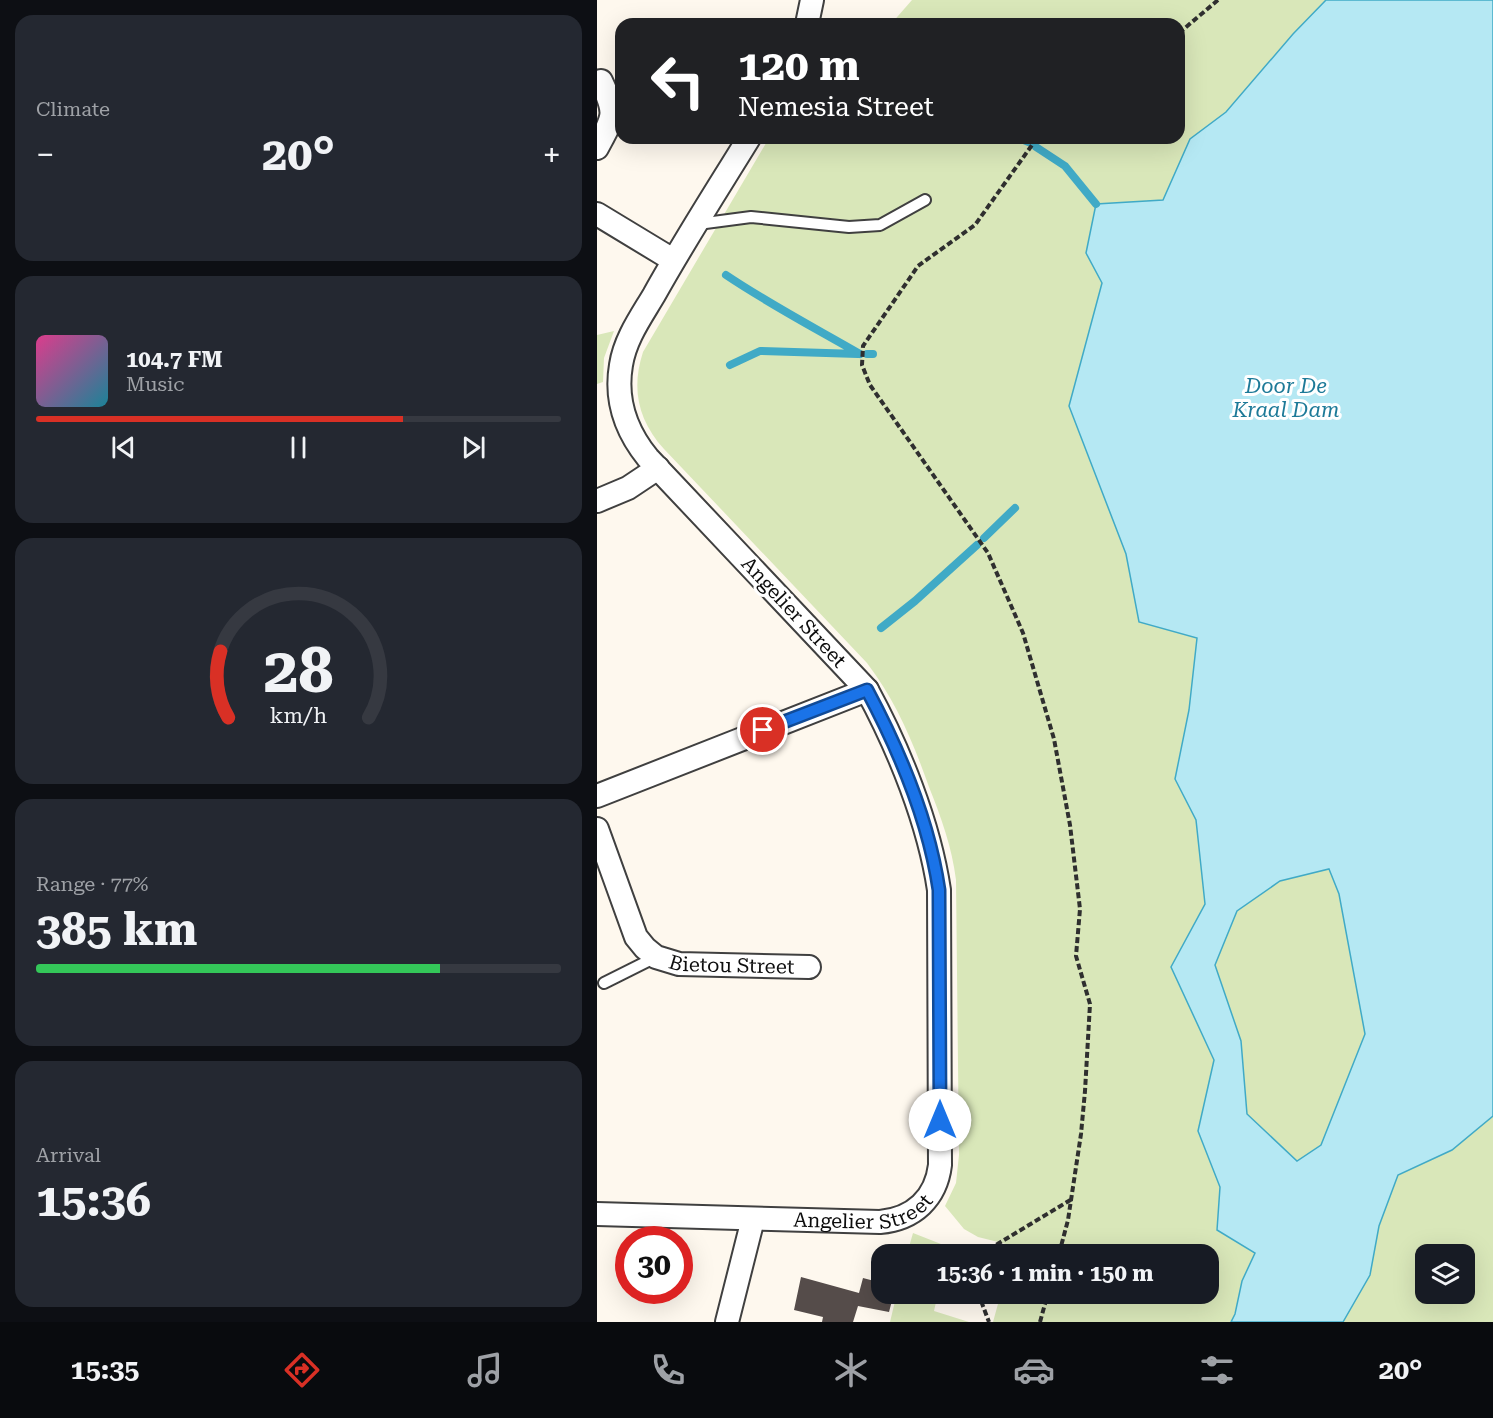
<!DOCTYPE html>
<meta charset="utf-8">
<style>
:root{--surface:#171b24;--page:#242831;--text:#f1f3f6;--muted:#9ea1a6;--line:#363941;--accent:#d93025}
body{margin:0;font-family:"Roboto Serif",serif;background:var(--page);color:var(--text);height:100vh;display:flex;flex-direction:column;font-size:22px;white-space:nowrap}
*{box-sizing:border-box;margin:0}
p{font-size:20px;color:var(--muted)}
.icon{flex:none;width:33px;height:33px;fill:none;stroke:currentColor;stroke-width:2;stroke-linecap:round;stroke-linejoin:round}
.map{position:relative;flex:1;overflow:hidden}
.side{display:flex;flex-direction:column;gap:15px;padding:15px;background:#0d0f14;width:597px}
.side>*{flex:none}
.top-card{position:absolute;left:18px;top:18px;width:570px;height:126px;border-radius:18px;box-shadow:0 6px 24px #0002;background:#202124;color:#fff;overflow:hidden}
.fabs{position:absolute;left:818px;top:1244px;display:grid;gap:12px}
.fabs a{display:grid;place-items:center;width:60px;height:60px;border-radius:12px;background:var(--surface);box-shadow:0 6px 24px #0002;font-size:30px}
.speed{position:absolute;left:18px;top:1226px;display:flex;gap:12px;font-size:30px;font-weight:700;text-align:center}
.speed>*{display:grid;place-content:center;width:78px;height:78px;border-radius:50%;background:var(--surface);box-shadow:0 6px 24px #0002;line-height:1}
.speed .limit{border:9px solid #d22;background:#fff;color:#111}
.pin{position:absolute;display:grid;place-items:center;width:51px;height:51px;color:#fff;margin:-26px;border:3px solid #fff;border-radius:50%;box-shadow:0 2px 6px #0007}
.me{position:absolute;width:66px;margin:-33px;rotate:0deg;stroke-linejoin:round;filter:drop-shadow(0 0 4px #0008)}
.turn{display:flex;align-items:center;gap:21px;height:126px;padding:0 24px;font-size:27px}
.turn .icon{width:78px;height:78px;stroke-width:2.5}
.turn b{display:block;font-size:42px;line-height:51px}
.big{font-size:45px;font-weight:700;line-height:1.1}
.side .card{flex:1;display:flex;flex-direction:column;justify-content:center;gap:9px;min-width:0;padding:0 21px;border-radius:18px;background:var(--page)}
.side .dial{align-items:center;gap:0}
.dial svg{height:156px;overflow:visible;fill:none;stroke:var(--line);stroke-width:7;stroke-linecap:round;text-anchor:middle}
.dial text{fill:var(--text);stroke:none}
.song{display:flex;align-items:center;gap:18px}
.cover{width:72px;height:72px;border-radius:9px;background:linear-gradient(135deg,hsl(330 70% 55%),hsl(190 70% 35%))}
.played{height:6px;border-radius:3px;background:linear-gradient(90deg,var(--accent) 70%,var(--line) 70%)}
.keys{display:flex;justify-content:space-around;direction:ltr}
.heat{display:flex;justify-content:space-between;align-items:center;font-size:33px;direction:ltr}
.charge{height:9px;border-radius:4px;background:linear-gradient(90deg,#34c759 77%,var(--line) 0)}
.trip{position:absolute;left:274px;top:1244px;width:348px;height:60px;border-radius:18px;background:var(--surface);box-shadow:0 6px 24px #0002;font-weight:700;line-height:60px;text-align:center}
.dock{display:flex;height:96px;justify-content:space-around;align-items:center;background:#090b0e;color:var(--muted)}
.dock .icon{width:42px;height:42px}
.dock .selected{color:var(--accent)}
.dock b{font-size:27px;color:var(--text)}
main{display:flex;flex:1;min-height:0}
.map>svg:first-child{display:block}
.green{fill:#d9e7b9;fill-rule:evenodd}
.water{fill:#b5e8f3;stroke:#40aac6;stroke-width:1.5;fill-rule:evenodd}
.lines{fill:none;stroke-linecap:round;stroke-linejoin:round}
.stream{stroke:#40aac6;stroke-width:8}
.building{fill:#554c4a}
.service-casing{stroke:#404040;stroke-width:14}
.minor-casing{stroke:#404040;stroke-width:26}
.path{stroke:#2f2f2f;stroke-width:4;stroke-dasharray:6 3;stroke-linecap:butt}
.service{stroke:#fff;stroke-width:10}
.minor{stroke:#fff;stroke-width:22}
.route-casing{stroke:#114b97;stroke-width:15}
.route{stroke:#1a73e8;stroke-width:10}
.labels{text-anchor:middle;stroke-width:6;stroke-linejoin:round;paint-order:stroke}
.street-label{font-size:20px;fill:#0d0d0d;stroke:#fff}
.water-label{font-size:21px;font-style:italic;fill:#1d7a98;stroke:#fff}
</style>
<main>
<section class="side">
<div class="card"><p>Climate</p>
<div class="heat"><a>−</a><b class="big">20°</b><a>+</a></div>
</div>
<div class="card">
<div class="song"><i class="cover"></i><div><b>104.7 FM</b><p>Music</p></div></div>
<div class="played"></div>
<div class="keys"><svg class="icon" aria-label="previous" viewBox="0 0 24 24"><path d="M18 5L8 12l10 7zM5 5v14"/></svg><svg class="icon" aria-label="pause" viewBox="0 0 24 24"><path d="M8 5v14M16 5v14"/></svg><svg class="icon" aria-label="next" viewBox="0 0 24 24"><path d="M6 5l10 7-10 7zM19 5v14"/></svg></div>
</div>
<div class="card dial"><svg viewBox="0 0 100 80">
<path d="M14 69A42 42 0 1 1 86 69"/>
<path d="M14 69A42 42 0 0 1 10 35" stroke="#d93025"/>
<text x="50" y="56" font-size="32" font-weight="700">28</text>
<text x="50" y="72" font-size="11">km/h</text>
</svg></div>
<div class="card"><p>Range · 77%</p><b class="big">385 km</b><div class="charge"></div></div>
<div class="card"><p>Arrival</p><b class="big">15:36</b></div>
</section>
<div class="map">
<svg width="896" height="1322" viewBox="0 0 896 1322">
<rect width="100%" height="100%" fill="#fef8ee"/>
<path class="green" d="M315 0H729L696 34 629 112 593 139 566 200 489 253 505 283 472 406 529 554 542 622 600 638 592 710 578 779 599 820 608 904 574 967 617 1060 601 1131 623 1187 620 1230 658 1253 645 1281 638 1314 634 1322H396L404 1293H612V1254H415L417 1246 381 1237 367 1229 348 1206 359 1183 362 1155 359 880C355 847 344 817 332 787 316 742 299 701 270 663L67 449C41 420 34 389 46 352L172 138H582V24H294Z
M17 331 7 358 6 382 0 384V335Z
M732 869 742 894 768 1034 724 1146 700 1161 650 1114 644 1041 617 965 640 911 683 881Z
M896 1116V1322H746L773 1275 782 1226 801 1175 855 1150ZM828 1254H867V1293H828Z
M316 1233 344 1244 348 1254H310Z
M300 1293H341L337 1311 372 1322H293Z"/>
<path class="water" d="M729 0H896V1116L855 1150 801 1175 782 1226 773 1275 746 1322H634L638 1314 645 1281 658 1253 620 1230 623 1187 601 1131 617 1060 574 967 608 904 599 820 578 779 592 710 600 638 542 622 529 554 472 406 505 283 489 253 499 204 566 200 593 139 629 112 696 34ZM732 869 742 894 768 1034 724 1145 700 1161 650 1114 644 1041 618 965 640 911 683 881Z"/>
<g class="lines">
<path class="stream" d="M422 138 434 143
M439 147 468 166 499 204
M129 275C172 304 218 328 263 354
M270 354H276
M133 365 163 351 261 354
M387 538 418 508
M284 628 318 601 380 545"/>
</g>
<path class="building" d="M204 1277 262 1293 266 1278 285 1283V1293H297L292 1312 261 1306 256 1322H225L226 1317 197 1310Z"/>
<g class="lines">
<g class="service-casing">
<path id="service" d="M101 224 154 217 252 227 283 225 328 200
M7 983 59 957"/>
</g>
<g class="minor-casing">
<g id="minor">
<path d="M210 24 215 0"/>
<path d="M0 148C17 116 20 115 4 81"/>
<path d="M0 214 76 260"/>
<path d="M0 501 31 488 61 468"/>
<path d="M0 796 270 690"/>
<path id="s1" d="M0 829 39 937 48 948 59 957 82 964 212 967"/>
<path id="s2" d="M0 1214 283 1222C317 1219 339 1198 343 1165L342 890C332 823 302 749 270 690L51 458C29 431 18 400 24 365 28 339 44 317 57 295 87 241 120 190 152 138"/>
<path d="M130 1322 156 1219"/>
</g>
</g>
<path class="path" d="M582 33 621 0
M440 138 378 225 321 266 266 346 265 365 273 385 391 553 426 633 457 739 473 825 483 909 479 956 493 1004 488 1091 484 1134 471 1220 462 1254
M384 1254 475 1199
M381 1293 392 1322
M443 1322 451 1293"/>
<use href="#service" class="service"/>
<use href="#minor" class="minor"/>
</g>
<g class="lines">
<g class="route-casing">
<path id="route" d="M166 730 270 690C302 750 332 822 342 890L343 1120"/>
</g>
<use href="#route" class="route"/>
</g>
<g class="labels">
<g class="street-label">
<text transform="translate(197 612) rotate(47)" y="7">Angelier Street</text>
<text dy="7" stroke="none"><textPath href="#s1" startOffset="220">Bietou Street</textPath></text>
<text dy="7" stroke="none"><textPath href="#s2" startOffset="268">Angelier Street</textPath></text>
</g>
<g class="water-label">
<text x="689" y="393">Door De<tspan x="689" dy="24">Kraal Dam</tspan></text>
</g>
</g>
</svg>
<div class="fabs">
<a><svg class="icon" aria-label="layers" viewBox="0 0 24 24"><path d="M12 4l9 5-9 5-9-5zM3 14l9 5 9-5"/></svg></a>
</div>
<div class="speed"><div class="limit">30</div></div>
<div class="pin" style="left:166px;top:730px;background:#d93025"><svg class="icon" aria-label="arrive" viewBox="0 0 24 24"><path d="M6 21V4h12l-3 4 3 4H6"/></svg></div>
<svg class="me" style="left:343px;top:1120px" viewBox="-20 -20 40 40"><circle r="19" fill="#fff"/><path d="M0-13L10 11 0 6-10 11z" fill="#1a73e8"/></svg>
<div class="trip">15:36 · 1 min · 150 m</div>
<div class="top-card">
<div class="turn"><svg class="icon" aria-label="left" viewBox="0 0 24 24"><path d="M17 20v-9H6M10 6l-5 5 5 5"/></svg><div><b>120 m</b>Nemesia Street</div></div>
</div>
</div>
</main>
<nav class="dock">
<b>15:35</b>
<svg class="icon selected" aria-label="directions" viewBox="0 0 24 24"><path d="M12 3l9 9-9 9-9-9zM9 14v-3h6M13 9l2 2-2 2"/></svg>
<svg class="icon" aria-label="music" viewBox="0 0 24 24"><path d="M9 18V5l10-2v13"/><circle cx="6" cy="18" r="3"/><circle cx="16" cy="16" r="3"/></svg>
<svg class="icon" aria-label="phone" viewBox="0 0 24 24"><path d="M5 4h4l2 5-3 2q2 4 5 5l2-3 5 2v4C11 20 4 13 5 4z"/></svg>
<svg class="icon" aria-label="climate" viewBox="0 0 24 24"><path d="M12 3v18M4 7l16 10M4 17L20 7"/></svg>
<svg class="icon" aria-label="car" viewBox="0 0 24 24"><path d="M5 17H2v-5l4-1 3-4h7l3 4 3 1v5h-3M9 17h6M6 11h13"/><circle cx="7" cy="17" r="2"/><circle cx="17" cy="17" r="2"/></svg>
<svg class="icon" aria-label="filters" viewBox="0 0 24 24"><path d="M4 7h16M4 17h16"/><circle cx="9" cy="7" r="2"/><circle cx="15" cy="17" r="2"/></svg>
<b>20°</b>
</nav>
